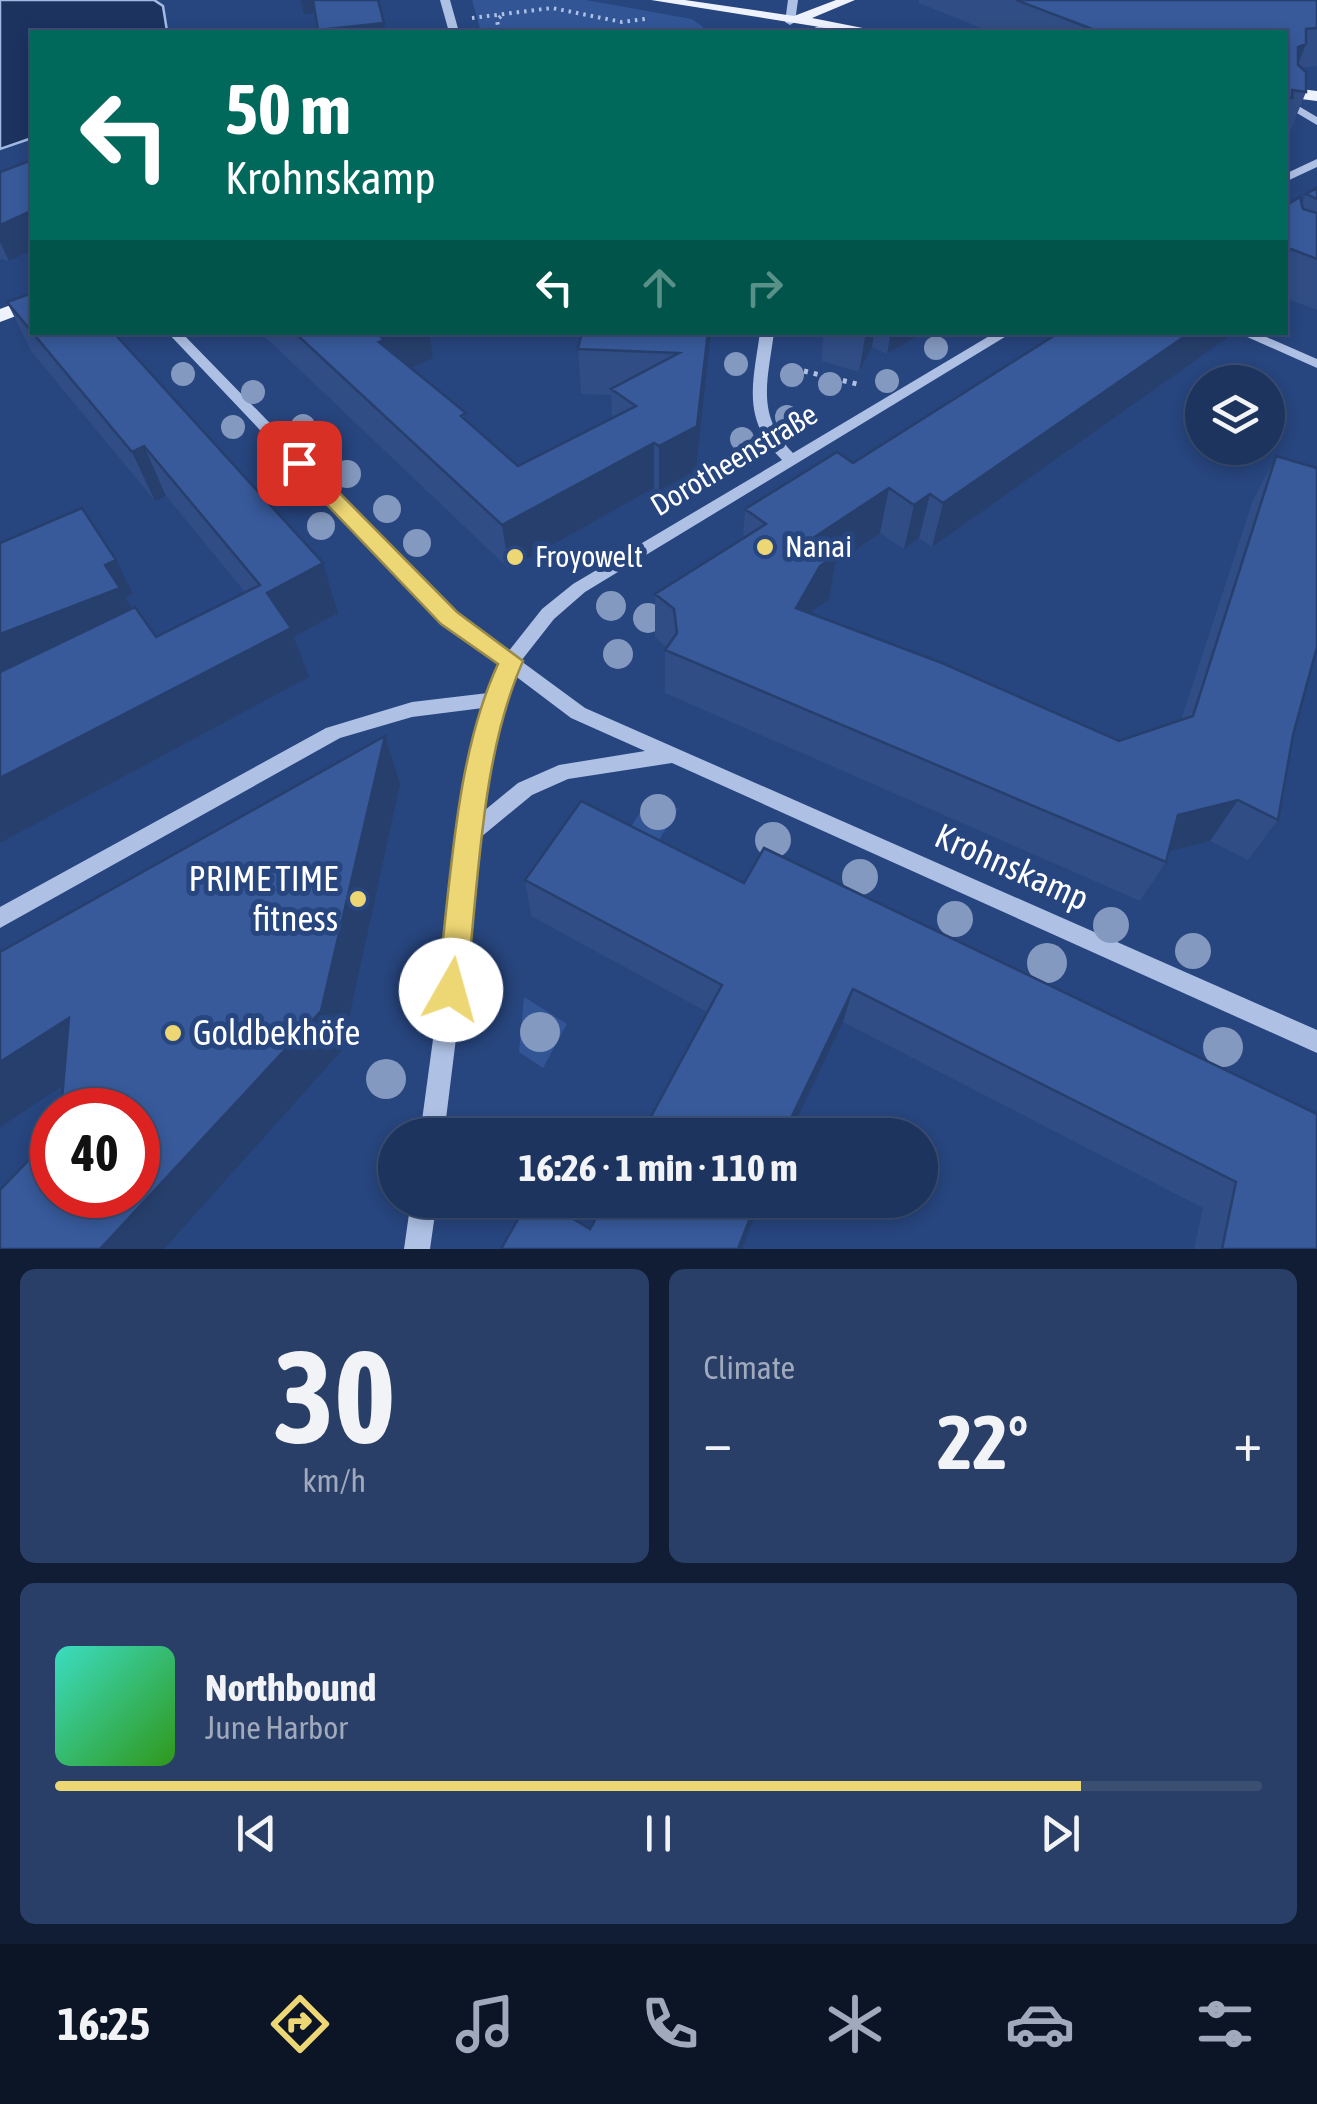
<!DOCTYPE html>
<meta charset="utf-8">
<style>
:root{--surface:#1d345e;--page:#2a3f67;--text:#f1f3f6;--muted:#a0aabc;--line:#3b4f73;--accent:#edd674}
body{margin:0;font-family:"Asap Condensed",sans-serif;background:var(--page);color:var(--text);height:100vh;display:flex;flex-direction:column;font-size:38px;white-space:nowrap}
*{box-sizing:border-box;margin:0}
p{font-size:32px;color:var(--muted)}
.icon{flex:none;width:55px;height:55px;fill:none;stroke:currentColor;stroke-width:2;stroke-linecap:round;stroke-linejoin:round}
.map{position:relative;height:1249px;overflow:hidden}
.details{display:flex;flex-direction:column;gap:20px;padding:20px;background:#101d34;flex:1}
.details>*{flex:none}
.guide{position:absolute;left:30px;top:30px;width:1258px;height:305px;border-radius:0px;box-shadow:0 5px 15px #0003,0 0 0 2px var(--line);background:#00695c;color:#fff;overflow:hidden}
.tools{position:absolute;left:1185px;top:365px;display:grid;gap:20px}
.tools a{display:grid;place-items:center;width:100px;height:100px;border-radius:50%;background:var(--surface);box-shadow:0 5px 15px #0003,0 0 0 2px var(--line);font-size:50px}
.speed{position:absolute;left:30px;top:1088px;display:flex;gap:20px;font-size:50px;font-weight:700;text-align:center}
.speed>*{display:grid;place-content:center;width:130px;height:130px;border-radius:50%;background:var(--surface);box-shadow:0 5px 15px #0003,0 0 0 2px var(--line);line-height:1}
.speed .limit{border:15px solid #d22;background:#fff;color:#111}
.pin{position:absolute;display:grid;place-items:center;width:85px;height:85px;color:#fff;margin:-42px;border-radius:20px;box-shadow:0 5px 15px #0006}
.me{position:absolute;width:110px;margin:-55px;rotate:7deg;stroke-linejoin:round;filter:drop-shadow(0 0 8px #0008)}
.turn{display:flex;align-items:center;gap:35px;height:210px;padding:0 30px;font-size:45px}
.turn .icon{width:130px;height:130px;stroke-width:2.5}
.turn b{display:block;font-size:70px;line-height:85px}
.lanes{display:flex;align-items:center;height:95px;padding:0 30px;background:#0003;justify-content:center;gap:50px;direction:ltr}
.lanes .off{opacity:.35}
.big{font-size:75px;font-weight:700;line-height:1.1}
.details .tile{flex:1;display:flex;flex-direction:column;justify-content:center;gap:15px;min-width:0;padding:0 35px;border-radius:15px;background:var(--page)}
.details .dial{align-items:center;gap:0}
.dial b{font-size:130px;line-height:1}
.song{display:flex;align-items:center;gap:30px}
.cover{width:120px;height:120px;border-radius:15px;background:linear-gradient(135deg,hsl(170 70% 55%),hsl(110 70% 35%))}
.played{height:10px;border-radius:5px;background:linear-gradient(90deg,var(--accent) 85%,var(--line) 85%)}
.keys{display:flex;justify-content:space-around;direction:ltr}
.heat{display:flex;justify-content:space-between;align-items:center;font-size:55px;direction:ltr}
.details .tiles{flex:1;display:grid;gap:20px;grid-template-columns:1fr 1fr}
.tile:last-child{grid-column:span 2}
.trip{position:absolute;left:378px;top:1118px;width:560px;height:100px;border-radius:50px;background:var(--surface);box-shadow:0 5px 15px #0003,0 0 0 2px var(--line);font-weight:700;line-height:100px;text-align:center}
.menu{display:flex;height:160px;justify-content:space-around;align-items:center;background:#0c1526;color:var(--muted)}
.menu .icon{width:70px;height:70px}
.menu .active{color:var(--accent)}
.menu b{font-size:45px;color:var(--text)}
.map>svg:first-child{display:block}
.green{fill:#325596}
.water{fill:#1c325f;stroke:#a2bbe5;stroke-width:2.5}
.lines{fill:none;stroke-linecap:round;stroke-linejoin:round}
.path-far1{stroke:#aec1e5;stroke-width:4;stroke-dasharray:2.5 5;stroke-linecap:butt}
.path{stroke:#aec1e5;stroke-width:5;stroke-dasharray:4 6;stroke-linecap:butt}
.minor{fill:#aec1e5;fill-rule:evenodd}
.major{fill:#eef2fd;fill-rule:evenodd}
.tree{fill:#8499bf}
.wall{fill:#304d85}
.shaded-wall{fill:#273f6c}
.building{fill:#385a9b;stroke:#273f6c;stroke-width:2.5}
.route{fill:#edd674;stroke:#9a8b4b;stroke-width:2.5}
.poi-dot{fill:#edd674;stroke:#27457e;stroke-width:4}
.labels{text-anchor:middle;stroke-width:10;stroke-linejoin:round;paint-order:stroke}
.street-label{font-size:30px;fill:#fff;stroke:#27457e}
.poi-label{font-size:30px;fill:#fff;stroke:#27457e;text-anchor:start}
.near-street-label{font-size:35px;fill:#fff;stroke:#27457e}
.near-poi-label{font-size:35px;fill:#fff;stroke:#27457e;text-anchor:end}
</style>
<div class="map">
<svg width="1317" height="1249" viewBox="0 0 1317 1249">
<rect width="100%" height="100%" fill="#27457e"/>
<path class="green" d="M472 0H586L692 19 703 27 700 32H481Z
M650 796 678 809 659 840 631 827Z
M524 997 567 1024 543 1068 519 1052Z"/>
<path class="water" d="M0 0H154L163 6 167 31 32 32V138L0 149Z"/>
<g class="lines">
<path class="path-far1" d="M472 18 552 8 622 22 645 19
M499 32 497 20 503 14
M620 32 623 29"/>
<path class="path" d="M804 371 857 384"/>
<path class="minor" d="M440 0H450L459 32H449Z
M788 0H798L795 22 790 25 785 22Z
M826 23 831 26C824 32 814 33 805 32Z
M1285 98 1317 117V125L1285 106Z
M1317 159V167L1285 182V174Z
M167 332H181L455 613 508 652 542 609 573 584 782 460C741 418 753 384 760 332H774C768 380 755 415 793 453L996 332H1013L585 592 554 619 521 661 585 708 1317 1030V1053L672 763 568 779 532 795 481 837 444 1135H420L461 833 483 708 412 717 340 738 0 928V907L326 728 412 702 488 693 500 665 443 623ZM514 675 571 718 645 751 559 765 518 783 485 810 503 700Z
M1236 332H1255L1317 359V368Z
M411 1200H437L430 1249H404Z"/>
<path class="major" d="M651 0H685L794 16 836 0H855L812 18 883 32H851Z
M1285 87 1317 91V101L1285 97Z
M32 297V310L0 322V309Z"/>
</g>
<g class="tree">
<circle cx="936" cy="348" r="12"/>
<circle cx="736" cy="364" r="12"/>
<circle cx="183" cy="374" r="12"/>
<circle cx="792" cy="375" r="12"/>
<circle cx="887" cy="381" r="12"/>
<circle cx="830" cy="384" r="12"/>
<circle cx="253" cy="392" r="12"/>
<circle cx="787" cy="417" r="12"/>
<circle cx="303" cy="426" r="12"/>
<circle cx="233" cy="427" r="12"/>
<circle cx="742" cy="439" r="12"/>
<circle cx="347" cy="474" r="14"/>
<circle cx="281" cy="482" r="14"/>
<circle cx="387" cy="509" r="14"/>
<circle cx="321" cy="526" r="14"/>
<circle cx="417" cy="543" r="14"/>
<circle cx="611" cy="606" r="15"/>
<circle cx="648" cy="618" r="15"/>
<circle cx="618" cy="654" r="15"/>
<circle cx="658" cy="812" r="18"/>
<circle cx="773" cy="840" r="18"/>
<circle cx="860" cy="877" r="18"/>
<circle cx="955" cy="919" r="18"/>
<circle cx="1111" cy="925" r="18"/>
<circle cx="1193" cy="951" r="18"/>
<circle cx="1047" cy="963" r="20"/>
<circle cx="540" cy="1032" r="20"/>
<circle cx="1223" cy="1047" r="20"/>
<circle cx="386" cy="1079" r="20"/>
</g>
<path class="wall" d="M919 0H1317V66L1301 68 1306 92 1289 134 1285 133V32H991L919 3Z
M0 172 9 261 0 259Z
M1317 188V310L1285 298V206L1302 204 1306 194Z
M7 302 323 563 338 613 294 637 309 677 0 843V543L133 594 125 597 131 609 156 637 245 592 166 496 155 501 31 351Z
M260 332H429L433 358 411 368 518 466 612 419 611 395 581 394 578 349 711 332 696 470 659 491 654 488 509 569Z
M823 332H924L887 354 872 347 859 372 822 361Z
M1227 338 932 547 919 538 904 549 880 533 835 564 829 600 813 610 811 614 1119 741 1181 720 1253 500 1276 456 1293 735 1278 820 1248 860 1210 841 1169 851 1166 862 1140 901 665 693V650L667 648 655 637V594L743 538 745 509 853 463Z
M525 880 744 883 1317 1114V1249H1194L1203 1208 843 1022 707 1012 531 916Z"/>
<path class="shaded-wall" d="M301 0H313L316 13 304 14Z
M384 23 386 32H318V30Z
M1306 44 1290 84 1298 47Z
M32 209V250L9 261 0 242V225Z
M382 332H429L433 358 392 377 379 341 378 334Z
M708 332H711L696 470 659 491V446Z
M866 332H874L872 347 859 372Z
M891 332H924L887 354Z
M1191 332H1230L1227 338 932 547 943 503Z
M654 443V488L509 569 502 525Z
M144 446 166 496 155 501 132 452Z
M889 488 880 533 835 564 829 600 813 610 790 651 796 608 813 538Z
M930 494 919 538 904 549 914 505Z
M116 560 133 594 125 597 138 621 0 676V634L105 565Z
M323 563 338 613 294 637 309 677 0 843V778L267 593Z
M385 736 400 784 342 1050 164 1249H100Z
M1238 800 1210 841 1153 855 1178 815Z
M853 989 843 1022 789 1135H783Z
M69 1018 106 1057 0 1127V1062Z
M757 1200H761L742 1249H738Z"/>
<path class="building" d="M313 0H378L384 23 318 30Z
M1016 0H1317V28L1306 29V44L1298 47V65L1306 72V92L1292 90V98L1285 97V32H1100Z
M32 160V209L29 212 0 225V172Z
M1317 188V199L1306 194Z
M1300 197 1303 209 1317 213V259L1291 249 1285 253V206Z
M32 293V332H113L323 563 267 593 291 628 0 778V672L135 607 156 637 260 585 144 446 132 452 7 302Z
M294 332H382L378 334 384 340 379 342 466 413 461 416 518 466 636 406 611 389 679 353 578 349 582 332H708L697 426 659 446 654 443 502 525Z
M1060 332H1191L943 503 930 494 914 505 889 488 813 538 836 555 820 566 796 608 942 663 1119 741 1193 716 1276 456 1317 468V647L1293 735 1278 820 1238 800 1178 815 1166 862 665 650 677 633 674 609 655 594 766 524 745 509 837 452 853 463Z
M82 508 116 560 105 565 120 588 0 634V543Z
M385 736 321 1011 100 1249H0V1190L52 1136V1195H138V1110H61L69 1018 0 1062V952Z
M581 801 744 883 764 848 1317 1114V1249H1222L1236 1182 853 989 783 1135H641L722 985 525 880Z
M529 1200H542L590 1229 606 1200H757L738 1249H501Z"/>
<path class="route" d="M299 457 306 459 457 612 523 661C480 758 479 885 466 990L462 1000 451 1004 441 1000 437 990C451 887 454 759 498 664L441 624 292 468 289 463Z"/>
<g class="poi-dot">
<circle cx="765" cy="547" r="10"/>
<circle cx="515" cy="557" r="10"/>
<circle cx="358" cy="899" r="10"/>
<circle cx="173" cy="1033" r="10"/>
</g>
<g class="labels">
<g class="street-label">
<text transform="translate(734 460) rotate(-31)" y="10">Dorotheenstraße</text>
</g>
<g class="poi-label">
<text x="785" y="557">Nanai</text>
<text x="535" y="567">Froyowelt</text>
</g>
<g class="near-street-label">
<text transform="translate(1012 867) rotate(24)" y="12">Krohnskamp</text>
</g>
<g class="near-poi-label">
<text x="338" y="891">PRIME TIME<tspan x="338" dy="40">fitness</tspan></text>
<text x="193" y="1045" text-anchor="start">Goldbekhöfe</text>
</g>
</g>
</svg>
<div class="tools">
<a><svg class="icon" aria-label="layers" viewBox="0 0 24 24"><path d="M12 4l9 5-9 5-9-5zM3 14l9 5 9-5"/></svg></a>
</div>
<div class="speed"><div class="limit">40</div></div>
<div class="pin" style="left:299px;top:463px;background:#d93025"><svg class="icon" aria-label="arrive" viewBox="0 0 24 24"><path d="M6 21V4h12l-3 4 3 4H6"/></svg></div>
<svg class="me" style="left:451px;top:990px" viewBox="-20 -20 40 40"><circle r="19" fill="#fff"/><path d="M0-13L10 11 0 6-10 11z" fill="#edd674"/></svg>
<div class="trip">16:26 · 1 min · 110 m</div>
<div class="guide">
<div class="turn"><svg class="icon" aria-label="left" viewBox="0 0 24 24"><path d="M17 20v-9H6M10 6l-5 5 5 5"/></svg><div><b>50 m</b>Krohnskamp</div></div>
<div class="lanes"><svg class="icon" aria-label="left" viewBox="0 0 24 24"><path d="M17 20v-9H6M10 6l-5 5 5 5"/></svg><svg class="icon off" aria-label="ahead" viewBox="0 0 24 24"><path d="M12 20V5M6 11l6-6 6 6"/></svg><svg class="icon off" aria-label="right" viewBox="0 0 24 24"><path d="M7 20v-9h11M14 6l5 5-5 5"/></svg></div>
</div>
</div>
<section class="details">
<div class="tiles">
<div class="tile dial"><b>30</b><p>km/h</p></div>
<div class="tile"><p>Climate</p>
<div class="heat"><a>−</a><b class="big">22°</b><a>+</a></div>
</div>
<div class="tile">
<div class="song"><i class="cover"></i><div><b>Northbound</b><p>June Harbor</p></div></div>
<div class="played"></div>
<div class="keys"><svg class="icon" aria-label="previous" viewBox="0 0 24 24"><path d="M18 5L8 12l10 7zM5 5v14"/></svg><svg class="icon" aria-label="pause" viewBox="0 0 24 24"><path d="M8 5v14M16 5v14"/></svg><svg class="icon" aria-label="next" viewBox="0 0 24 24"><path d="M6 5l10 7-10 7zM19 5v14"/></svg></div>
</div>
</div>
</section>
<nav class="menu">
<b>16:25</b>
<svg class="icon active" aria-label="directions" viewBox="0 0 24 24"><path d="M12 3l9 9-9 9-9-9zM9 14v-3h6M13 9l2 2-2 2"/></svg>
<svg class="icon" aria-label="music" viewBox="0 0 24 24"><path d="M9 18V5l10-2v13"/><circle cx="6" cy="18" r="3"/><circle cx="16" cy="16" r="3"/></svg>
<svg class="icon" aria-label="phone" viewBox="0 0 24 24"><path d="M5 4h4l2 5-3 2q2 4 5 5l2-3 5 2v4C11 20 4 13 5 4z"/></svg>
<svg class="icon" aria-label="climate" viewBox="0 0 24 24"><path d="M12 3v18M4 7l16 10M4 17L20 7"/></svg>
<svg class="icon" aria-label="car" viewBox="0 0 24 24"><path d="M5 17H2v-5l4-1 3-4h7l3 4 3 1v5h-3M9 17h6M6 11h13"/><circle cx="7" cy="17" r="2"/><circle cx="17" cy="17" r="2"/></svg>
<svg class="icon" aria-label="filters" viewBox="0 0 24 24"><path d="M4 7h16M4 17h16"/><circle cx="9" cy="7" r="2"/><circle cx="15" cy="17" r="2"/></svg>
</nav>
